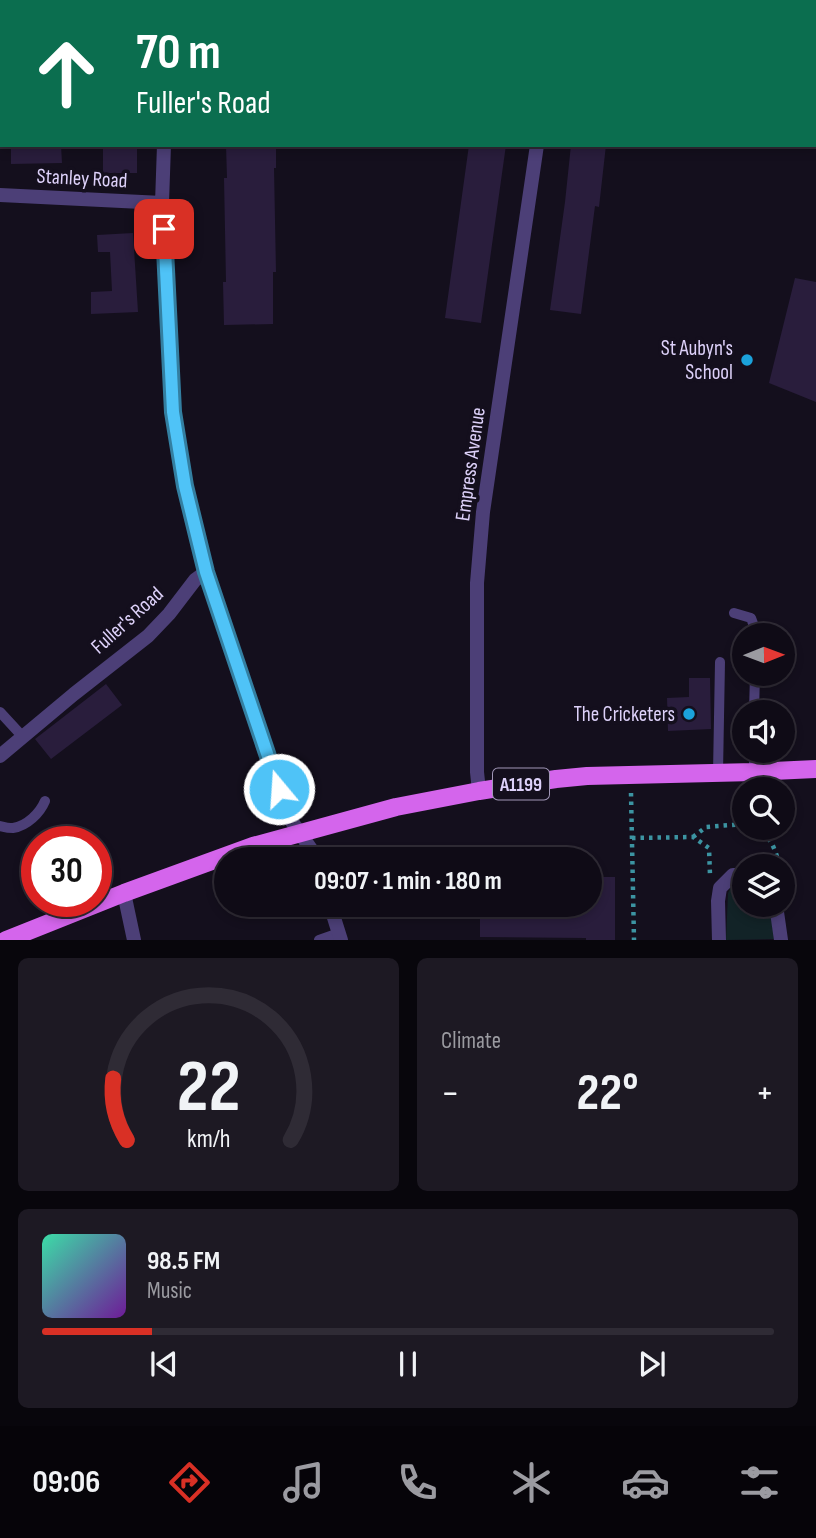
<!DOCTYPE html>
<meta charset="utf-8">
<style>
:root{--surface:#0f0b16;--page:#1d1923;--text:#f1f3f6;--muted:#9b9ba1;--line:#2f2b35;--accent:#d93025}
body{margin:0;font-family:"Sofia Sans Condensed",sans-serif;background:var(--page);color:var(--text);height:100vh;display:flex;flex-direction:column;font-size:26px;white-space:nowrap}
*{box-sizing:border-box;margin:0}
p{font-size:23px;color:var(--muted)}
.icon{flex:none;width:38px;height:38px;fill:none;stroke:currentColor;stroke-width:2;stroke-linecap:round;stroke-linejoin:round}
.map{position:relative;height:940px;overflow:hidden}
.details{display:flex;flex-direction:column;gap:18px;padding:18px;background:#08060c;flex:1}
.details>*{flex:none}
.top-card{position:absolute;left:0px;top:0px;width:817px;height:147px;box-shadow:0 4px 10px #0003,0 0 0 2px var(--line);background:#0b6e4f;color:#fff;overflow:hidden}
.needle{width:46px;rotate:89deg}
.controls{position:absolute;left:732px;top:623px;display:grid;gap:14px}
.controls a{display:grid;place-items:center;width:63px;height:63px;border-radius:50%;background:var(--surface);box-shadow:0 4px 10px #0003,0 0 0 2px var(--line);font-size:35px}
.speed{position:absolute;left:21px;top:826px;display:flex;gap:14px;font-size:35px;font-weight:700;text-align:center}
.speed>*{display:grid;place-content:center;width:91px;height:91px;border-radius:50%;background:var(--surface);box-shadow:0 4px 10px #0003,0 0 0 2px var(--line);line-height:1}
.speed .limit{border:10px solid #d22;background:#fff;color:#111}
.pin{position:absolute;display:grid;place-items:center;width:60px;height:60px;color:#fff;margin:-30px;border-radius:14px;box-shadow:0 4px 10px #0006}
.me{position:absolute;width:77px;margin:-38px;rotate:342deg;stroke-linejoin:round;filter:drop-shadow(0 0 5px #0008)}
.turn{display:flex;align-items:center;gap:24px;height:147px;padding:0 21px;font-size:32px}
.turn .icon{width:91px;height:91px;stroke-width:2.5}
.turn b{display:block;font-size:49px;line-height:60px}
.big{font-size:52px;font-weight:700;line-height:1.1}
.details .card{flex:1;display:flex;flex-direction:column;justify-content:center;gap:10px;min-width:0;padding:0 24px;border-radius:10px;background:var(--page)}
.details .dial{align-items:center;gap:0}
.dial svg{height:182px;overflow:visible;fill:none;stroke:var(--line);stroke-width:7;stroke-linecap:round;text-anchor:middle}
.dial text{fill:var(--text);stroke:none}
.song{display:flex;align-items:center;gap:21px}
.cover{width:84px;height:84px;border-radius:10px;background:linear-gradient(135deg,hsl(160 70% 55%),hsl(280 70% 35%))}
.played{height:7px;border-radius:4px;background:linear-gradient(90deg,var(--accent) 15%,var(--line) 15%)}
.keys{display:flex;justify-content:space-around;direction:ltr}
.heat{display:flex;justify-content:space-between;align-items:center;font-size:38px;direction:ltr}
.details .tiles{flex:1;display:grid;gap:18px;grid-template-columns:1fr 1fr}
.card:last-child{grid-column:span 2}
.trip{position:absolute;left:214px;top:847px;width:388px;height:70px;border-radius:35px;background:var(--surface);box-shadow:0 4px 10px #0003,0 0 0 2px var(--line);font-weight:700;line-height:70px;text-align:center}
.tab-bar{display:flex;height:112px;justify-content:space-around;align-items:center;background:#060409;color:var(--muted)}
.tab-bar .icon{width:49px;height:49px}
.tab-bar .active{color:var(--accent)}
.tab-bar b{font-size:32px;color:var(--text)}
.map>svg:first-child{display:block}
.green{fill:#122327}
.building{fill:#291d3c}
.lines{fill:none;stroke-linecap:round;stroke-linejoin:round}
.path{stroke:#3c94a2;stroke-width:4.5;stroke-dasharray:3.5 5;stroke-linecap:butt}
.lane{stroke:#4c3f77;stroke-width:10}
.street{stroke:#4c3f77;stroke-width:14}
.primary{stroke:#d465ec;stroke-width:18}
.route-casing{stroke:#337fa1;stroke-width:18}
.route{stroke:#4fc3f7;stroke-width:12}
.poi-dot{fill:#1ba2db;stroke:#140f1d;stroke-width:2.5}
.labels{text-anchor:middle;stroke-width:7;stroke-linejoin:round;paint-order:stroke}
.shield{fill:#140f1d;stroke:#a197b7;stroke-width:2}
.shield-label{font-size:19px;font-weight:bold;fill:#ddd1f9}
.street-label{font-size:21px;fill:#ddd1f9;stroke:#140f1d}
.poi-label{font-size:21px;fill:#ddd1f9;stroke:#140f1d;text-anchor:end}
</style>
<div class="map">
<svg width="816" height="940" viewBox="0 0 816 940">
<rect width="100%" height="100%" fill="#140f1d"/>
<path class="green" d="M744 879V905H770L774 939 726 940 728 893 732 885Z"/>
<path class="building" d="M11 145H61L62 163 11 164Z
M103 145H137V173H103Z
M226 145H276V168H274L276 272H273V324L224 325 223 282H226L224 178H227Z
M469 145H506L481 323 445 318Z
M571 145H606L599 207 595 206 581 314 550 310 565 202Z
M133 233 138 312 91 314V292L112 291 110 252H98L97 235Z
M795 278 816 282V402L769 383Z
M689 678H710L711 729 668 731 667 698 689 697Z
M106 684 122 705 51 759 35 739Z
M590 877H615V940H586V938L480 937V905H590Z"/>
<g class="lines">
<path class="path" d="M631 793 634 940
M755 828C770 835 775 848 779 864L777 866
M693 837 706 827 744 824
M632 838 693 837 709 848 710 875"/>
<path class="lane" d="M734 613 751 618 755 629V635
M0 712 23 737
M754 712 755 674
M754 772V751
M718 773 720 662
M0 826C4 827 8 828 13 828 27 826 40 813 45 801
M319 940 339 933"/>
<path class="street" d="M167 2V0
M558 2V0
M164 145 162 203 173 412 185 486 206 572 288 816 313 852 315 859
M0 195 162 203
M0 756 74 694 148 636 169 614 195 580 206 572
M479 791 477 772V583L483 512 537 145
M124 893 134 940
M330 905 341 940
M776 905 781 940
M719 940 718 901 720 888 733 875H744"/>
<path class="primary" d="M6 940 124 893 253 846 396 807 479 791 556 779 587 776 754 772 816 769"/>
</g>
<g class="lines">
<g class="route-casing">
<path id="route" d="M164 229 173 412 185 486 206 572 279 789"/>
</g>
<use href="#route" class="route"/>
</g>
<g class="poi-dot">
<circle cx="747" cy="360" r="7"/>
<circle cx="689" cy="714" r="7"/>
</g>
<g class="labels">
<rect class="shield" x="493" y="768.5" width="56" height="31" rx="5"/>
<g class="shield-label">
<text x="521" y="791">A1199</text>
</g>
<g class="street-label">
<text transform="translate(82 178) rotate(3)" y="7">Stanley Road</text>
<text transform="translate(470 464) rotate(-82)" y="7">Empress Avenue</text>
<text transform="translate(127 620) rotate(-42)" y="7">Fuller's Road</text>
</g>
<g class="poi-label">
<text x="733" y="355">St Aubyn's<tspan x="733" dy="24">School</tspan></text>
<text x="675" y="721">The Cricketers</text>
</g>
</g>
</svg>
<div class="controls">
<a><svg class="needle" viewBox="-14 -14 28 28"><path d="M0-13l5 13h-10z" fill="#e53935"/><path d="M0 13l5-13h-10z" fill="#9b9ba1"/></svg></a>
<a><svg class="icon" aria-label="sound" viewBox="0 0 24 24"><path d="M4 9h4l5-4v14l-5-4H4zM17 9q2 3 0 6"/></svg></a>
<a><svg class="icon" aria-label="search" viewBox="0 0 24 24"><circle cx="10" cy="10" r="6"/><path d="M15 15l6 6"/></svg></a>
<a><svg class="icon" aria-label="layers" viewBox="0 0 24 24"><path d="M12 4l9 5-9 5-9-5zM3 14l9 5 9-5"/></svg></a>
</div>
<div class="speed"><div class="limit">30</div></div>
<div class="pin" style="left:164px;top:229px;background:#d93025"><svg class="icon" aria-label="arrive" viewBox="0 0 24 24"><path d="M6 21V4h12l-3 4 3 4H6"/></svg></div>
<svg class="me" style="left:279px;top:789px" viewBox="-20 -20 40 40"><circle r="17" fill="#4fc3f7" stroke="#fff" stroke-width="3"/><path d="M0-11L8 9 0 5-8 9z" fill="#fff"/></svg>
<div class="trip">09:07 · 1 min · 180 m</div>
<div class="top-card">
<div class="turn"><svg class="icon" aria-label="ahead" viewBox="0 0 24 24"><path d="M12 20V5M6 11l6-6 6 6"/></svg><div><b>70 m</b>Fuller's Road</div></div>
</div>
</div>
<section class="details">
<div class="tiles">
<div class="card dial"><svg viewBox="0 0 100 80">
<path d="M14 69A42 42 0 1 1 86 69"/>
<path d="M14 69A42 42 0 0 1 8 42" stroke="#d93025"/>
<text x="50" y="56" font-size="32" font-weight="700">22</text>
<text x="50" y="72" font-size="11">km/h</text>
</svg></div>
<div class="card"><p>Climate</p>
<div class="heat"><a>−</a><b class="big">22°</b><a>+</a></div>
</div>
<div class="card">
<div class="song"><i class="cover"></i><div><b>98.5 FM</b><p>Music</p></div></div>
<div class="played"></div>
<div class="keys"><svg class="icon" aria-label="previous" viewBox="0 0 24 24"><path d="M18 5L8 12l10 7zM5 5v14"/></svg><svg class="icon" aria-label="pause" viewBox="0 0 24 24"><path d="M8 5v14M16 5v14"/></svg><svg class="icon" aria-label="next" viewBox="0 0 24 24"><path d="M6 5l10 7-10 7zM19 5v14"/></svg></div>
</div>
</div>
</section>
<nav class="tab-bar">
<b>09:06</b>
<svg class="icon active" aria-label="directions" viewBox="0 0 24 24"><path d="M12 3l9 9-9 9-9-9zM9 14v-3h6M13 9l2 2-2 2"/></svg>
<svg class="icon" aria-label="music" viewBox="0 0 24 24"><path d="M9 18V5l10-2v13"/><circle cx="6" cy="18" r="3"/><circle cx="16" cy="16" r="3"/></svg>
<svg class="icon" aria-label="phone" viewBox="0 0 24 24"><path d="M5 4h4l2 5-3 2q2 4 5 5l2-3 5 2v4C11 20 4 13 5 4z"/></svg>
<svg class="icon" aria-label="climate" viewBox="0 0 24 24"><path d="M12 3v18M4 7l16 10M4 17L20 7"/></svg>
<svg class="icon" aria-label="car" viewBox="0 0 24 24"><path d="M5 17H2v-5l4-1 3-4h7l3 4 3 1v5h-3M9 17h6M6 11h13"/><circle cx="7" cy="17" r="2"/><circle cx="17" cy="17" r="2"/></svg>
<svg class="icon" aria-label="filters" viewBox="0 0 24 24"><path d="M4 7h16M4 17h16"/><circle cx="9" cy="7" r="2"/><circle cx="15" cy="17" r="2"/></svg>
</nav>
